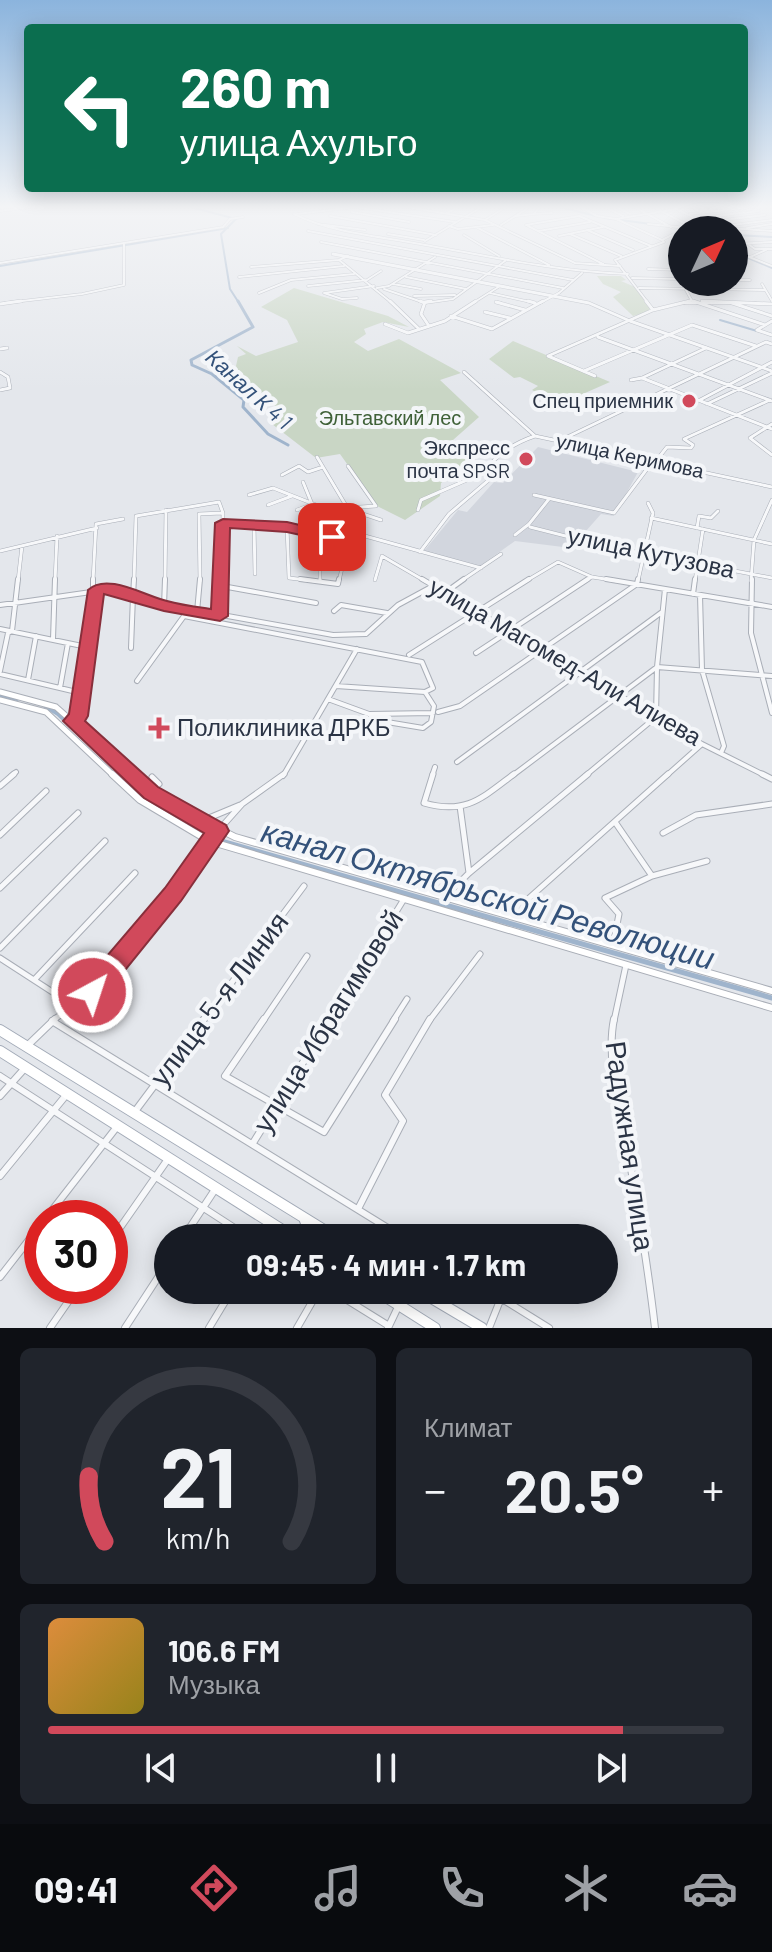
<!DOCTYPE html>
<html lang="ru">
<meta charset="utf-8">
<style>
:root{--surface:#171b24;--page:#20242c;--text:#f1f3f6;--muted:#9ea1a6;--line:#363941;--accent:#d1495b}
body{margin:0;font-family:Barlow,sans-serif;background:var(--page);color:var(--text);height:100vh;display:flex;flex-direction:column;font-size:30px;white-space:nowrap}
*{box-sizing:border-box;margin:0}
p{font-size:26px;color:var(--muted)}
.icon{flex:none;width:44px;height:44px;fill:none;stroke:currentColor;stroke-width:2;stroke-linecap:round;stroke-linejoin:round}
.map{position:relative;height:1328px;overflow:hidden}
.drawer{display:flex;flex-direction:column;gap:20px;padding:20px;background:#0d0f14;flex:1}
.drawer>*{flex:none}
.banner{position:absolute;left:24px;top:24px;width:724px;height:168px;border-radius:8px;box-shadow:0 4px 20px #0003;background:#0b6e4f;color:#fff;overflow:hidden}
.needle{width:52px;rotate:46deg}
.tools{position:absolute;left:668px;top:216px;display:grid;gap:16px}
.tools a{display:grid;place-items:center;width:80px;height:80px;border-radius:50%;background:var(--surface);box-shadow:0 4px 20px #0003;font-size:40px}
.speed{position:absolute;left:24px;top:1200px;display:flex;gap:16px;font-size:40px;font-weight:700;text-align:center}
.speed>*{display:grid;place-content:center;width:104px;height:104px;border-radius:50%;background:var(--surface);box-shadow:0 4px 20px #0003;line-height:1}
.speed .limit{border:12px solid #d22;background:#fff;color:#111}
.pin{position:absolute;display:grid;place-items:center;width:68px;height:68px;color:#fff;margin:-34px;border-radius:16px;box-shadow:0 4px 12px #0006}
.me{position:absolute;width:88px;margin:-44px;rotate:40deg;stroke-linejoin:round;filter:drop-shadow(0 0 6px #0008)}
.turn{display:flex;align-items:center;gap:28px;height:168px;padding:0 24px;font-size:36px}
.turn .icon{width:104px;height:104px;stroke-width:2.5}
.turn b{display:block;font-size:56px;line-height:68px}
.big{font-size:60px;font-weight:700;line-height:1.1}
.drawer .card{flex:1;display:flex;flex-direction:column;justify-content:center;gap:12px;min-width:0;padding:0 28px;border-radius:12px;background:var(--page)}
.drawer .dial{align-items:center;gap:0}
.dial svg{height:208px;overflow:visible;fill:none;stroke:var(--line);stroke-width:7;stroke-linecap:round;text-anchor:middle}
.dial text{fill:var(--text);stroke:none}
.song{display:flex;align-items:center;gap:24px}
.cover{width:96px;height:96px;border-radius:12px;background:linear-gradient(135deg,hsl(30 70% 55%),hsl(50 70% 35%))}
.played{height:8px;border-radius:4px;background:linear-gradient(90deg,var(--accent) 85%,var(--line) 85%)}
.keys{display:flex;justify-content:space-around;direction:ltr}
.heat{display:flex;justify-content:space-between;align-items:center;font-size:44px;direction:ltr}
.drawer .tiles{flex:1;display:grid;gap:20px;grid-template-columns:1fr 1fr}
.card:last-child{grid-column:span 2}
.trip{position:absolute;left:154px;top:1224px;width:464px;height:80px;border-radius:40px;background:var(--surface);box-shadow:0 4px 20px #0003;font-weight:700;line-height:80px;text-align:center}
.tab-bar{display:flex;height:128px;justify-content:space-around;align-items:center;background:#090b0e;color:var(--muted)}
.tab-bar .icon{width:56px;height:56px}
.tab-bar .selected{color:var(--accent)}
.tab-bar b{font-size:36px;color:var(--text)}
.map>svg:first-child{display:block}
.built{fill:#d2d6de}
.green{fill:#c9d6c5}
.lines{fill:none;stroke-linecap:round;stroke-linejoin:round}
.stream{stroke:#9fb4cc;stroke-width:2}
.canal-far3{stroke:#9fb4cc;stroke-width:2}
.canal-far2{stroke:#9fb4cc;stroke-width:3}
.canal-far1{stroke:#9fb4cc;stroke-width:4}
.canal{stroke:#9fb4cc;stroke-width:5}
.minor-far4-casing{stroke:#a9aeb7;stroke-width:3}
.minor-far3-casing{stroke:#a9aeb7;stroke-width:4}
.minor-far2-casing{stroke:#a9aeb7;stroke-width:6}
.minor-far1-casing{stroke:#a9aeb7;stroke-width:7}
.minor-casing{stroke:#a9aeb7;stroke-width:8}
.tertiary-casing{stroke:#a9aeb7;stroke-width:4}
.secondary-far1-casing{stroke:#a9aeb7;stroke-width:7}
.secondary-casing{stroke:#a9aeb7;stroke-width:8}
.primary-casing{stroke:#a3abb8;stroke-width:12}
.minor-far4{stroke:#f7f8fa;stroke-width:2}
.minor-far3{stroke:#f7f8fa;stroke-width:3}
.minor-far2{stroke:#f7f8fa;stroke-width:4}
.minor-far1{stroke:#f7f8fa;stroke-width:5}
.minor{stroke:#f7f8fa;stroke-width:6}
.tertiary{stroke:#f7f8fa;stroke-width:3}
.secondary-far1{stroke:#fff;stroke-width:5}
.secondary{stroke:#fff;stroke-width:6}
.primary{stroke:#fff;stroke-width:10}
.route{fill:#d1495b;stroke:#882f3b;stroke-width:2}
.poi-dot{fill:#d1495b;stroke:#f4f6f9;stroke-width:3}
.labels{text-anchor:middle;stroke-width:8;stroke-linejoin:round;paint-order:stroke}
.far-poi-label{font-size:20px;fill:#2b3445;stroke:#f4f6f9;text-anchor:end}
.far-park-label{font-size:20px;fill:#3f6138;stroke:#f4f6f9}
.far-street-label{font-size:20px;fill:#2b3445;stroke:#f4f6f9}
.far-water-label{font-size:22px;font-style:italic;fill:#34527a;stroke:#f4f6f9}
.street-label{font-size:24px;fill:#2b3445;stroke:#f4f6f9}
.poi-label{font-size:24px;fill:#2b3445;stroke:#f4f6f9;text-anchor:start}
.near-street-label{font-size:28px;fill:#2b3445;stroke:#f4f6f9}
.near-water-label{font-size:32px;font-style:italic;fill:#34527a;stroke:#f4f6f9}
</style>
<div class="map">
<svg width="772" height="1328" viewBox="0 0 772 1328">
<rect width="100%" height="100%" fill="#e4e7ec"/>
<path class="built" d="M538 447 638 472 614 516 601 514 571 548 515 541 480 566 424 551 458 510 467 512 494 482 503 483Z"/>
<path class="green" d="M597 276H621L626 280 621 281 635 287 650 309 648 312 633 316 613 297 621 292 603 284Z
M294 288 388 316 409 327 383 322 364 329 366 334 354 342 368 351 399 339 461 373 440 380 479 417 453 440 459 447 479 454 441 483 440 496 405 520 377 506 340 454 316 458 272 424 268 416 279 409 259 393 251 395 236 366 238 357 246 354 237 346 256 356 298 342 287 320 261 307Z
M513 341 610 382 560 404 532 390 538 386 520 377 514 378 489 359Z"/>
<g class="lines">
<path class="stream" d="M0 266 228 228
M720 320 757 331"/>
<path class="canal-far3" d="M183 205 236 219 221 234 230 289 239 303
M552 205 596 216
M605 218 651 224
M713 230H718
M734 235 772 237
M677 240H682
M734 252 772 268"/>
<path class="canal-far2" d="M238 301 253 327 191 360 192 365 212 374 244 400 243 407 268 434 288 445"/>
<path class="canal-far1" d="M0 695 17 699
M45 706 58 714 124 776"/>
<path class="canal" d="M122 774 150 801 221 841 772 998"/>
<g class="minor-far4-casing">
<path id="minor-far4" d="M0 205H4
M394 205 485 220 575 263 620 266
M577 205 597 216 616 219
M601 205 623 216
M613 205 630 214
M631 205 671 227
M650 205 693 228
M668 205 713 227 772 231
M687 205 701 212
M717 205 726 209
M355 207 455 222
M0 211 47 205
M352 212 409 222
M447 213 462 205
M294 214C332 233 378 236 420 244 489 256 558 272 628 274
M297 214 356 207
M534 214 552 213
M690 214 770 205
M330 216 436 235
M516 216 534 214 538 209
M698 218 759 211
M485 220 509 205
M707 222 765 215
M318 224 365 230
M648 224 707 230
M501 225 531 206H549
M526 225 579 216 651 246
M449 226 458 229 493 225
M528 226 603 264
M725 226 772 220
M476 227 549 265
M747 228 772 224
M587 230 633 250
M308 231 573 280
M539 231 590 222
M388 234 424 240
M570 234 621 256
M464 235 499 256
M559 236 603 227
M662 240 616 219 677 209
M425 241 485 205
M321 242 563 288
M734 244 772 242
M748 244 755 249H772
M734 251 772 266
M348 256 339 260 392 303
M750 257 766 250
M0 263 223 227 230 219 243 217
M251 267 339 260
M648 269 682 270
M675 270 692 301 699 303
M734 271H742
M239 277 344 266
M406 277 466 289
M632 278 680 279
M734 280H750
M393 284 421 289
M762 284 772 301
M308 286 367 280 381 271
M377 288 389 286 435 257
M639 288 765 290
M384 289 425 303
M259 293 291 280 354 274
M490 293 535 303
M414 296 455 295
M357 298 342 299 324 293 374 286
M496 302 501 303
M5 303 82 294 124 285V244
M425 303 453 299 505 261
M473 303 500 286
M540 303 559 293 582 273
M648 303 615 260 664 242 662 240 682 230
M682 303H756"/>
</g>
<g class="minor-far3-casing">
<path id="minor-far3" d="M390 301 419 329
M420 301 425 303
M528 301 535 303
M693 301 765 325
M702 301 772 304
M496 302 525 310
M732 303 772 316
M0 304 21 301
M653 310 690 301
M485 312 510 318
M451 316 492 329 543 301
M385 324 408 333 445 321 476 301
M429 326 421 314 425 302 431 301
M757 330 772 321
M757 330 772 335
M598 337 772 401
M0 349 7 348
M548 356 653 310 646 301
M548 356 595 376
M584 371 692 325 756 346
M0 372 8 377 10 388 0 390
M464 372 535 436 772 487
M642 378 772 429
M631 380 642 378 706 348
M700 400 772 362
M707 404 772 373
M772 424 750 438 772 455
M563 439 766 342 772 344
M317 457 348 509
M656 461 667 447 691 448 693 445 684 439 770 400
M348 466 376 506 360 507 354 512
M282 475 299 466 308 472 323 467
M303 482 312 504
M249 495 273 488 334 512
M534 495 614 513 653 461
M268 505 292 496
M297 510 313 504
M418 510 421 500 483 473
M651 518 772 544
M381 520 348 509 334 512 325 525 481 568
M223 523 287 527 332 537 340 530
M254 525 255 574
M287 527 289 578 316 581
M530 527 605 546 772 578
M697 528 699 516 711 518 718 511
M320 534V581
M515 535 529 524 549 499
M332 537 346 551 339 581
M0 551 97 528
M420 552 449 514 490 479 483 473C496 455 514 443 535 436
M375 580 382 556 425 581
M18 581 22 546
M55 581 57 536
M93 581 96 524 123 519
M134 581 136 516 219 502 223 513 221 581
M165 581 166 510
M200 581 199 514 222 513
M461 581 501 554
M526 581 558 562 592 577 618 581
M585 581 592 577
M638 581 653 513 648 503
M695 581 703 529
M751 581 754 540 772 500"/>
</g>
<g class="minor-far2-casing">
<path id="minor-far2" d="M300 579 338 584 339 579
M422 579 702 744 766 776
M606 579 772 607
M752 579 751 633 772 713
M222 586 316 603
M93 590V579
M446 592 464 579
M693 594 695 579
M700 595 702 670 724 746 721 753
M133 596 164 606 220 616 221 579
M133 596 134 579
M0 605 112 589 133 596
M164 606 165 579
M334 611 341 605 387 613
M197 612 200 579
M222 615 333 635 366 634 398 605 433 586
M0 629 87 647
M53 639 55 579
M131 648 133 596
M476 653 588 579
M409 655 529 579
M0 671 8 633 12 631 18 579
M0 674 81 693
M28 680 36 636
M137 681 184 616 422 662 433 688 425 692 434 706 431 722 423 728 387 722 369 714
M336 686 425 692
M60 688 68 643
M328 699 369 714 433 713
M438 712 460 706 637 584 638 579
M73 721 78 716 96 590
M457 762 662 612
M11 776 16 772
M283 776 357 649
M432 776 435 767
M512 776 657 667 772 676
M585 776 656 717 657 667 665 589
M666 776 702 744"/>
</g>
<g class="minor-far1-casing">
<path id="minor-far1" d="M433 774 424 803C466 815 482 798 514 774
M762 774 772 779
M0 786 14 774
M151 789 159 784 152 777
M460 806 469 873
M204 820 240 805
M615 822 652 876
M663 833 696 815 772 804
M0 835 46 791
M0 888 78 813
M445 897 469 873 588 774
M521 918 528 899 668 774
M613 945 619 914 605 898 652 876 707 861
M0 948 105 841
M0 958 74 1006
M35 979 135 873
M52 1021 92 992 173 895 209 841 242 804 284 774
M203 1021 304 886
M263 1021 307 956
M329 1021 404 899
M393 1021 407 999
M429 1021 480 954
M614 1021 626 965"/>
</g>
<g class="minor-casing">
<path id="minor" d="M264 1019 225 1076 324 1132 395 1019
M614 1019C606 1058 620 1107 627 1146 638 1207 648 1267 655 1328
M52 1021 404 1238
M28 1045 55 1019
M0 1076 250 1238
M0 1096 25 1068
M136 1110 204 1019
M253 1143 330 1019
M0 1176 67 1094
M358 1209 403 1121 385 1095 430 1019
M46 1218 116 1128
M183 1238 214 1191
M110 1242 168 1159
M0 1277 42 1223
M331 1290 389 1326
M488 1290 549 1328
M50 1328 79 1286
M125 1328 168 1262
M209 1328 232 1290
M297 1328 319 1290
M388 1328 398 1307
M489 1328 501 1298"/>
</g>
<g class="tertiary-casing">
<path id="tertiary" d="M333 254 589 303 630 321 772 371"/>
</g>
<g class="secondary-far1-casing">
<path id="secondary-far1" d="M0 692 56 707 134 776
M0 700 46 712 114 776"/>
</g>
<g class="secondary-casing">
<path id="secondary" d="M112 774 140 800 209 841 772 1008
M132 774 161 800 235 837 772 991"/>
</g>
<g class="primary-casing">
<path id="primary" d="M0 1030 337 1238
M0 1051 295 1238
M294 1237 305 1233 308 1228 304 1218
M375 1290 435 1328
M418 1290 482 1328"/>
</g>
<use href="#minor-far4" class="minor-far4"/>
<use href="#minor-far3" class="minor-far3"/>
<use href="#minor-far2" class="minor-far2"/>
<use href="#minor-far1" class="minor-far1"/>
<use href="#minor" class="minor"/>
<use href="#tertiary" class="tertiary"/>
<use href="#secondary-far1" class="secondary-far1"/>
<use href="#secondary" class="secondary"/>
<use href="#primary" class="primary"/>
</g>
<linearGradient id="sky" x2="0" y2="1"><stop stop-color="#8bb4dd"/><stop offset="0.53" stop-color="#f3f4f6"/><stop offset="1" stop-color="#f3f4f6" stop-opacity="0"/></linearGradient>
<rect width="772" height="390" fill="url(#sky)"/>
<path class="route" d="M223 519 287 522 338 534 340 537 332 542 287 532 230 528 228 616 220 621 164 611 104 594 88 716 85 721 158 787 226 825 229 831 181 901 101 1000 92 1003 83 1000 79 992 83 984 165 888 204 833 144 798 63 721 69 714 88 590C107 572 145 596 167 601 181 605 197 607 211 609L215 523Z"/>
<g class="poi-dot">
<circle cx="689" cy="401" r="8"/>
<circle cx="526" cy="459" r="8"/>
<path d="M155 716h8v8h8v8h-8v8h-8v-8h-8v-8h8z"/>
</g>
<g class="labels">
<g class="far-poi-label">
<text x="673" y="408">Спец приемник</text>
<text x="510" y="455">Экспресс<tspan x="510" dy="23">почта SPSR</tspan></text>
</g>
<g class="far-park-label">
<text x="390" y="425">Эльтавский лес</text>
</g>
<g class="far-street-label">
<text transform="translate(630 456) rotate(12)" y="7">улица Керимова</text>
</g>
<g class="far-water-label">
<text transform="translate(249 389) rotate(42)" y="8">Канал К 4 1</text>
</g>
<g class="street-label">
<text transform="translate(651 553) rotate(12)" y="8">улица Кутузова</text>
<text transform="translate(565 662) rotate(30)" y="8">улица Магомед-Али Алиева</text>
</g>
<g class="poi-label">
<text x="177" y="736">Поликлиника ДРКБ</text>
</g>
<g class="near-street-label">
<text transform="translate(219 999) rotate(-53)" y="10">улица 5-я Линия</text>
<text transform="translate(328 1021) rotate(-58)" y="10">улица Ибрагимовой</text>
<text transform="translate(630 1146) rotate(82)" y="10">Радужная улица</text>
</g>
<g class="near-water-label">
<text transform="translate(488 895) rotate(16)" y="11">канал Октябрьской Революции</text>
</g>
</g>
</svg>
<div class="tools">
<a><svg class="needle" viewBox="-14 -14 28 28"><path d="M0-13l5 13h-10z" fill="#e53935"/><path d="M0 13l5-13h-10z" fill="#9ea1a6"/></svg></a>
</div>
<div class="speed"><div class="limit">30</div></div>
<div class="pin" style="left:332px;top:537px;background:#d93025"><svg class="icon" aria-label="arrive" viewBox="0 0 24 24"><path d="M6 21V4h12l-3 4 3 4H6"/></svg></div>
<svg class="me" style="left:92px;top:992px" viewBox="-20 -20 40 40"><circle r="17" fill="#d1495b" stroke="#fff" stroke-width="3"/><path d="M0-11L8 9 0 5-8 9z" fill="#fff"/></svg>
<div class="trip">09:45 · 4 мин · 1.7 km</div>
<div class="banner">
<div class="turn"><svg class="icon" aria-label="left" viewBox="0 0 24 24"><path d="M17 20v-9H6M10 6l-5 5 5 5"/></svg><div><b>260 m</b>улица Ахульго</div></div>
</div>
</div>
<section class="drawer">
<div class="tiles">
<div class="card dial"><svg viewBox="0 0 100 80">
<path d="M14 69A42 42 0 1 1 86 69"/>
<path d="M14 69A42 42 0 0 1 8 44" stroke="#d1495b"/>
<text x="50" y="56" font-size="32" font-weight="700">21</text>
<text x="50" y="72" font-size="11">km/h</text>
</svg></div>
<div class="card"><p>Климат</p>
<div class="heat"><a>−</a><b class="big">20.5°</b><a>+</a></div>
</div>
<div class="card">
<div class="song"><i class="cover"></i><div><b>106.6 FM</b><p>Музыка</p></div></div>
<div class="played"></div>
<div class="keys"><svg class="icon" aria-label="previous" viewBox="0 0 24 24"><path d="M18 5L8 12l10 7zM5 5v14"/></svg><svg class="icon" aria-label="pause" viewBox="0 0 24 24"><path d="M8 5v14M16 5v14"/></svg><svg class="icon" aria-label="next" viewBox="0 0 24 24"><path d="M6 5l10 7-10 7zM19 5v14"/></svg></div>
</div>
</div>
</section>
<nav class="tab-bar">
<b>09:41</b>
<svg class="icon selected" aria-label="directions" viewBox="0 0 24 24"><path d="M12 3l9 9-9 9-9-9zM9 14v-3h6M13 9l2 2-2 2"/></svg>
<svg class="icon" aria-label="music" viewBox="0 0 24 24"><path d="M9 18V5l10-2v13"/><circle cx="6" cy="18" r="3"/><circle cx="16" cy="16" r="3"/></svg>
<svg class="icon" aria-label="phone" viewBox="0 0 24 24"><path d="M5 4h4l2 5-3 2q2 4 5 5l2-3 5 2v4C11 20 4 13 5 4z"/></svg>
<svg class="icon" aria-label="climate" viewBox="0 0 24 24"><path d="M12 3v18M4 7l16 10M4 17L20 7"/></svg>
<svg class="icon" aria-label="car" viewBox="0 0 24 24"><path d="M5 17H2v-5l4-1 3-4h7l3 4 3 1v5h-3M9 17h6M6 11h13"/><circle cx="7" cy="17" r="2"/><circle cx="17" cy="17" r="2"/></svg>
</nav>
